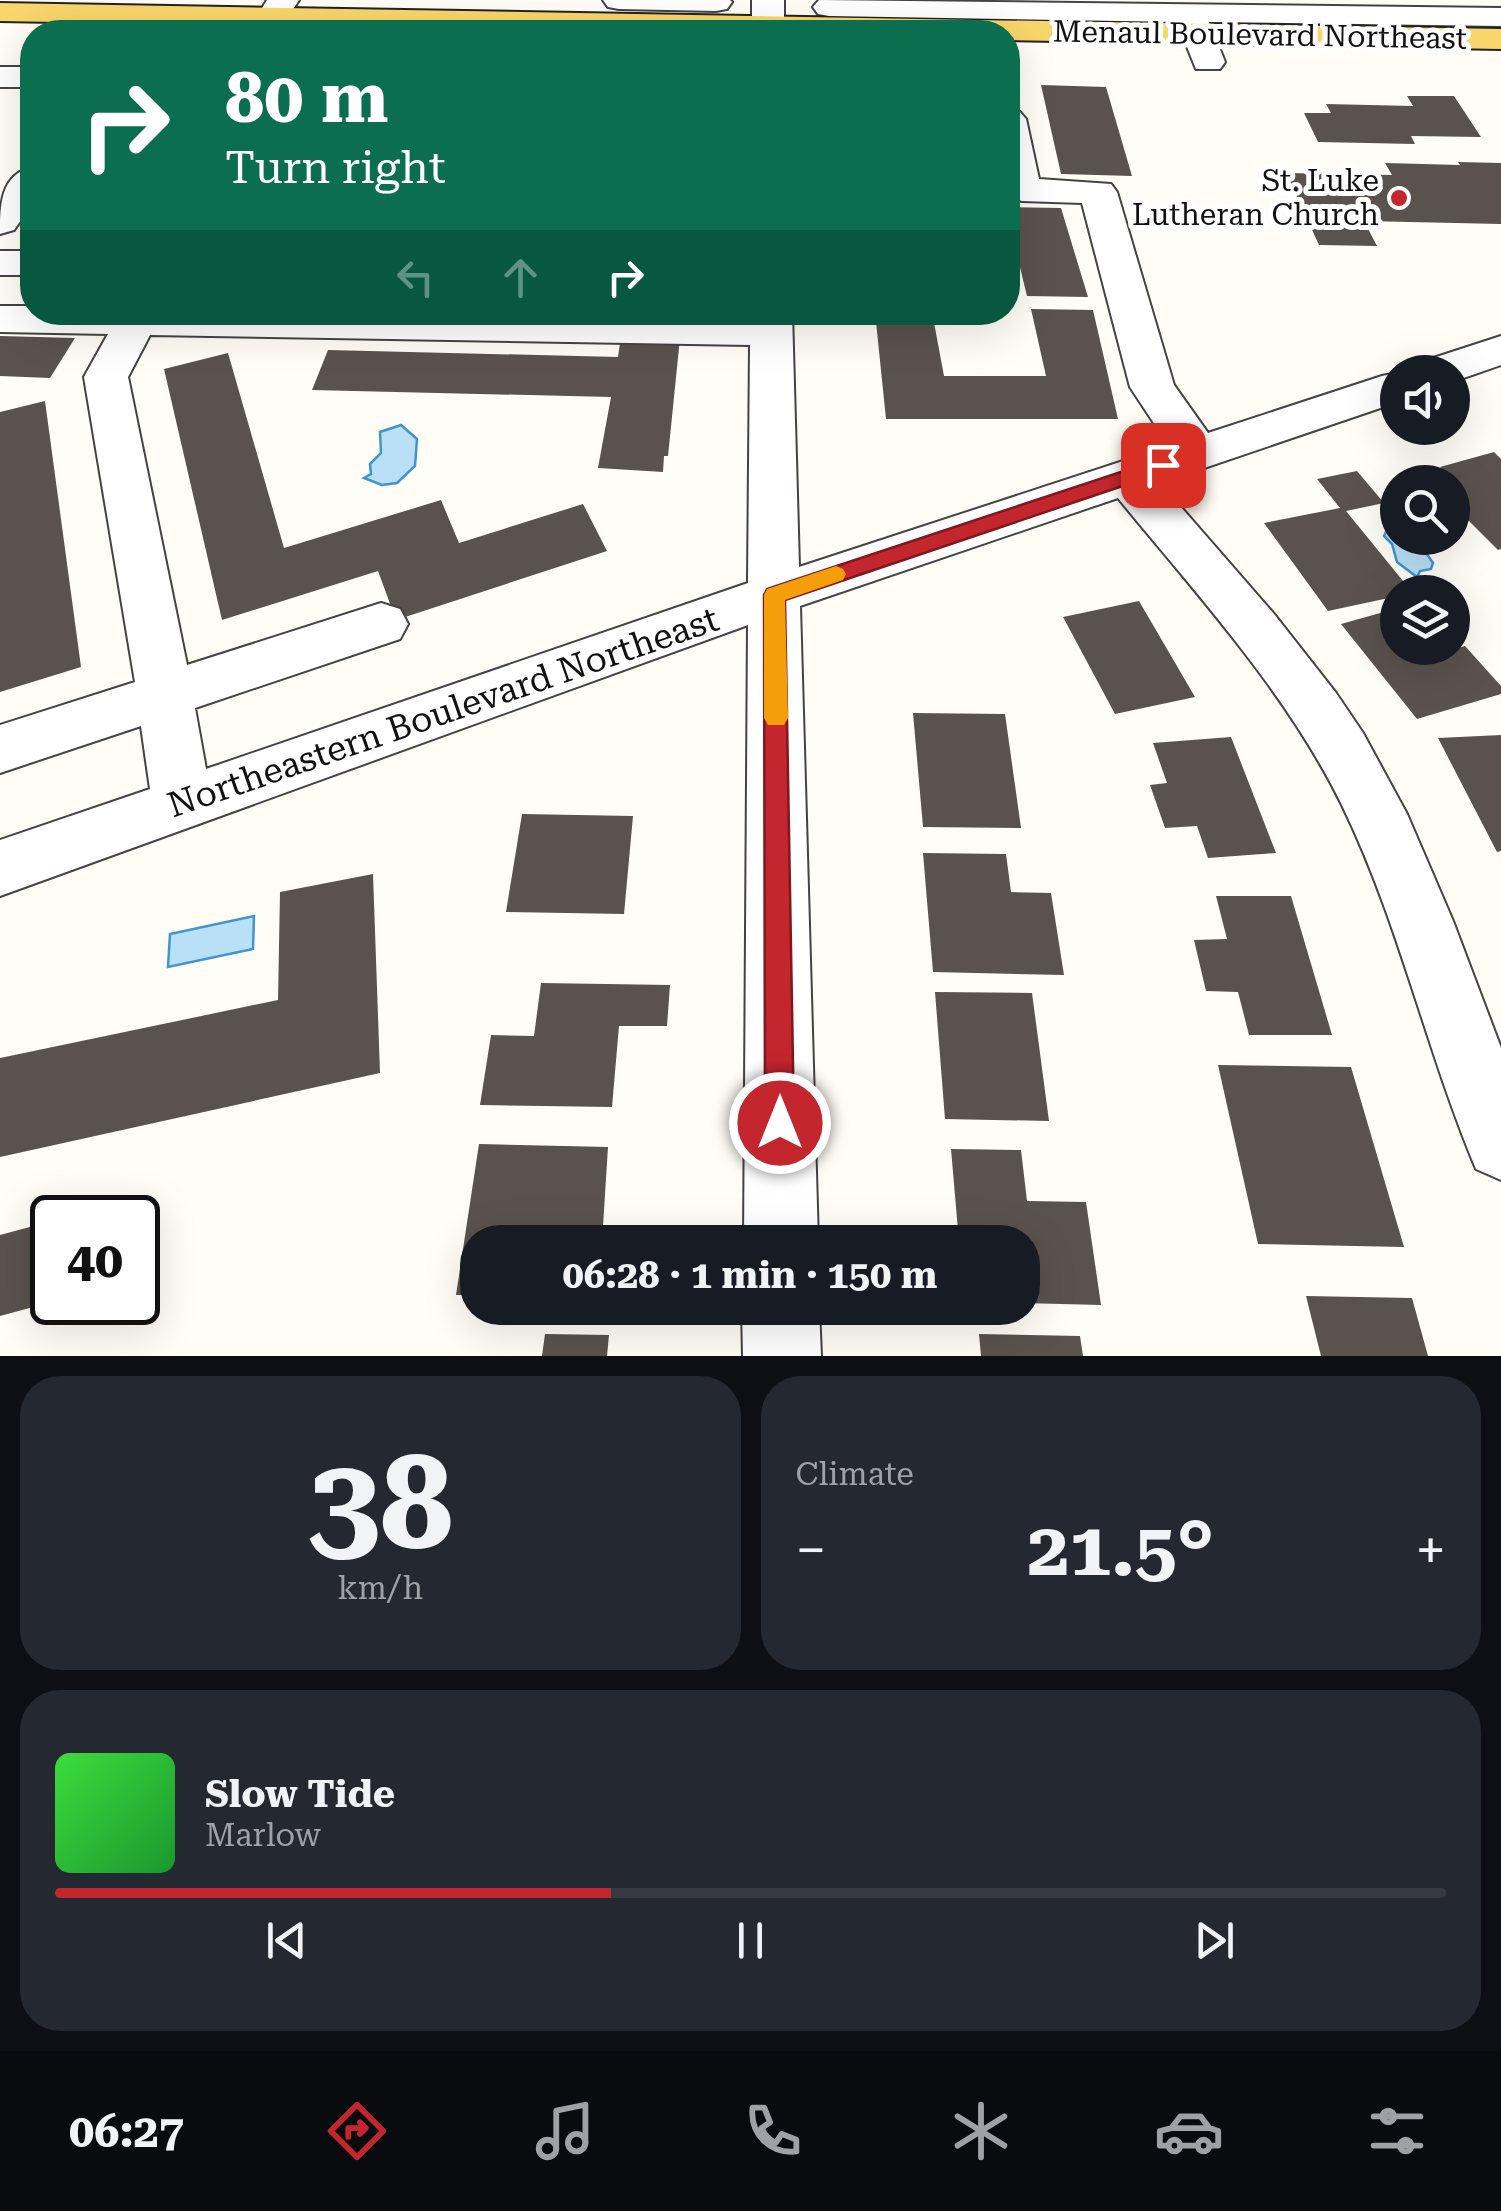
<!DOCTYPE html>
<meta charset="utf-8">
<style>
:root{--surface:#171b24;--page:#242831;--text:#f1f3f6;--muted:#9ea1a6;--line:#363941;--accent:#c4262e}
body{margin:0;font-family:"Roboto Serif",serif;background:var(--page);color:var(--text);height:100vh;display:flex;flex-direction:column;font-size:38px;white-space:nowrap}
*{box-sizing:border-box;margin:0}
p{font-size:32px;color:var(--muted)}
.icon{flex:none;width:55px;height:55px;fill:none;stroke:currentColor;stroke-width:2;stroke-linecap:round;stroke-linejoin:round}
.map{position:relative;height:1356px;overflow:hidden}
.drawer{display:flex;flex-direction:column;gap:20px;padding:20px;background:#0d0f14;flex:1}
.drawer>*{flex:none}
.hud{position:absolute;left:20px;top:20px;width:1000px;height:305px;border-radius:40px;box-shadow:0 10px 40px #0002;background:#0b6e4f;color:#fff;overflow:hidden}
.fabs{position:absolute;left:1380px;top:355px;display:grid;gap:20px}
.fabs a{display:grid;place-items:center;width:90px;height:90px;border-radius:50%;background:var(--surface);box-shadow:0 10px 40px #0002;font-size:50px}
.speed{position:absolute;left:30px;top:1195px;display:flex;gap:20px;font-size:50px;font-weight:700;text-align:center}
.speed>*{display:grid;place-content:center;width:130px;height:130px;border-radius:50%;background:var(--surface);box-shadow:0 10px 40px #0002;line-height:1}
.speed .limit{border:5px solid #111;border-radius:15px;background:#fff;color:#111}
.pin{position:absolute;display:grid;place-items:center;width:85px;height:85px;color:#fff;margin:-42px;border-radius:20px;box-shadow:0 5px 15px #0006}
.me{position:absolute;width:110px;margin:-55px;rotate:0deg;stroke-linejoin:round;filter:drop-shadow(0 0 8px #0008)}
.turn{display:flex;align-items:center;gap:35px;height:210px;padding:0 40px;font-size:45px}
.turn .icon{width:130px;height:130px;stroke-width:2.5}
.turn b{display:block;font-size:70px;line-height:85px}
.lanes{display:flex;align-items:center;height:95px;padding:0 40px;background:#0003;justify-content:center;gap:50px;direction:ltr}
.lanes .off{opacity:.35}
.big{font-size:75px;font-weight:700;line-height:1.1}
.drawer .widget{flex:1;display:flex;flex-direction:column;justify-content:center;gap:15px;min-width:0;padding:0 35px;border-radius:40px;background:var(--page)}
.drawer .dial{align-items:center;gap:0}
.dial b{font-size:130px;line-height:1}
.song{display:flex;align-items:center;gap:30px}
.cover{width:120px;height:120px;border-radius:15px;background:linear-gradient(135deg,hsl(120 70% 55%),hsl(130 70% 35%))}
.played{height:10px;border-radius:5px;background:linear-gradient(90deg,var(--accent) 40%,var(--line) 40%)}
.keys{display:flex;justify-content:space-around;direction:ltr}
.heat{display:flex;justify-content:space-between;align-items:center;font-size:55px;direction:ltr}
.drawer .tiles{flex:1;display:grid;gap:20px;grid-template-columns:1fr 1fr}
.widget:last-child{grid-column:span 2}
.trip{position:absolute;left:460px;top:1225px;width:580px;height:100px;border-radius:40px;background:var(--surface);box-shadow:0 10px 40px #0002;font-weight:700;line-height:100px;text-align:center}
.tab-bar{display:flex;height:160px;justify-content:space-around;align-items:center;background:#090b0e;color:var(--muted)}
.tab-bar .icon{width:70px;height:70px}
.tab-bar .current{color:var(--accent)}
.tab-bar b{font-size:45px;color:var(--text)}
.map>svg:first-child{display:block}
.water{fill:#b9e0f7;stroke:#3f96cf;stroke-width:2.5}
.building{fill:#5a524d}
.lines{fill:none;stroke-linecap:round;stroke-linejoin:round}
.minor-casing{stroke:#444;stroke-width:4}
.major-casing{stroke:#222;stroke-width:4}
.minor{fill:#fff;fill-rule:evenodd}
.major{fill:#f9d66b;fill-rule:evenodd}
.route{fill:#c4262e;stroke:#7f191e;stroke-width:2.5}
.slow{fill:#f59e0b}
.poi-dot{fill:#c4262e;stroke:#fff;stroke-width:4}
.labels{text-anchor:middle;stroke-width:10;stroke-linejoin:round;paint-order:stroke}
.far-street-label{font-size:30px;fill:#111;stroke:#fff}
.far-poi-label{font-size:30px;fill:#111;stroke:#fff;text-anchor:end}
.street-label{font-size:35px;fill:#111;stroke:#fff}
</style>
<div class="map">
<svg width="1501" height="1356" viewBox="0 0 1501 1356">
<rect width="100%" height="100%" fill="#fffdf5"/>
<path class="water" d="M401 425 417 439 415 466 397 483 382 485 364 478 371 474 370 464 381 453 380 432Z
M1396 527 1398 538H1416L1433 563 1431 569 1420 571 1417 577 1397 562 1392 544 1384 536 1388 528Z
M254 916 253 949 168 967 170 934Z"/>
<path class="building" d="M1041 85 1106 87 1132 176 1061 174Z
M1407 96H1454L1481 137 1411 136 1415 144 1318 142 1304 113H1331L1326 104 1413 106Z
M1458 162 1501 163V224L1364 221 1377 246 1319 245 1286 173 1392 175 1385 163 1460 165Z
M1008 207 1061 208 1088 297 1027 296 1013 239H1008Z
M1031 309 1093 310 1118 419H886L875 312H932L944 376H1046Z
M0 336 75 338 50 378 0 376Z
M621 336 680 338 668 456H664L663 472 598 468 611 397 312 390 328 350 618 357Z
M228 353 284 548 441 500 459 543 583 504 607 551 396 620 378 571 222 620 164 369Z
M45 401 81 667 0 692V412Z
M1494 452 1501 459V549L1498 550 1452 504V488L1459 486 1440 467Z
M1357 471 1384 503 1346 511 1412 592H1398V596L1328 611 1264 523 1340 508 1317 479Z
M1139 601 1195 697 1115 714 1063 617Z
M1398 608V648H1441L1445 652 1465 646 1501 686V694L1417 719 1341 624Z
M913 713 1005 714 1021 828 923 827Z
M1501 735V851L1497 852 1438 738Z
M1231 737 1276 853 1208 858 1197 826 1165 828 1150 785 1167 783 1153 743Z
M522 814 633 816 624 914 506 912Z
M923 853 1006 854 1011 892 1051 893 1064 975 933 972Z
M373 874 380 1073 0 1157V1058L278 1000 280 892Z
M1216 896H1291L1332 1035H1249L1238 992 1206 991 1194 940 1227 939Z
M541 983 670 985 667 1026H619L612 1107 480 1105 491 1035 534 1036Z
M935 992 1032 993 1049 1121 945 1119Z
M1218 1065 1351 1067 1404 1247 1258 1244Z
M479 1144 608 1147 602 1242H478V1295H456Z
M951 1149 1021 1150 1027 1201 1086 1202 1101 1305 1022 1303V1242H959Z
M128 1202 127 1218H72V1216Z
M52 1221V1302L0 1316V1235Z
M1306 1296 1412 1298 1428 1356H1321Z
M545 1334 609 1335 607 1356H542Z
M979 1334 1080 1336 1083 1356H981Z"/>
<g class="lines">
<g class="minor-casing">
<path id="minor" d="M267 0H299L283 25H261L256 18Z
M603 0H730L732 2 727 9 716 11 619 9 608 7Z
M752 0H784V32H752Z
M819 0 1501 8V26L1209 22 1225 62 1220 69H1196L1177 22 829 16 818 14 813 7Z
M0 67H32V87H0Z
M1008 108 1020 112 1026 119 1039 179 1111 184 1117 192 1174 385 1208 433 1382 376 1402 372H1398V402L1160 483 1274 614 1336 693 1363 733 1407 814 1453 921 1501 1048V1180L1476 1169C1426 1050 1399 922 1342 805 1286 691 1197 595 1118 498L800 606 818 1242H744L748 625 0 896V840L150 789 141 726 0 773V725L135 682 84 377 108 334 0 332V306H32V312L750 318V312H792L799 567 1169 446 1130 387 1082 203 1022 201 1008 196ZM150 335 750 345 748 583 206 769 195 708 400 639 408 624 400 609 381 603 187 665 128 377Z
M32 167V204L14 230 0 234C0 206 0 175 32 167Z
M0 251H32V275H0Z
M1501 336V365L1452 382V372H1415L1421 362Z
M742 1308H819L821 1356H743Z"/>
</g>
<g class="major-casing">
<path id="major" d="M0 3 1501 29V49L1008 40V32H609L0 21Z"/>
</g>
<use href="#minor" class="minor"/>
<use href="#major" class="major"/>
</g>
<path class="route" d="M1163 458 1170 460V470L785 600 794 1123 790 1133 780 1138 769 1133 765 1123 764 595 767 589Z"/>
<path class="slow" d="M836 566 843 569 846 574 843 580 785 600 788 718 784 725H768L764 718V595L767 589Z"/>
<circle class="poi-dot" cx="1399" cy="198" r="10"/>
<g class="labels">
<g class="far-street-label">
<text transform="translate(1260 35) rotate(1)" y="10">Menaul Boulevard Northeast</text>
</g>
<g class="far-poi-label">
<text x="1379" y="191">St. Luke<tspan x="1379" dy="34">Lutheran Church</tspan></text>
</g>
<g class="street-label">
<text transform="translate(443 712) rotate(-19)" y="12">Northeastern Boulevard Northeast</text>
</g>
</g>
</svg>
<div class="fabs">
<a><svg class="icon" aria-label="sound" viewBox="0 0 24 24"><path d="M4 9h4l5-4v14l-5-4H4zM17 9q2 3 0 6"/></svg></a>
<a><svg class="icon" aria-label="search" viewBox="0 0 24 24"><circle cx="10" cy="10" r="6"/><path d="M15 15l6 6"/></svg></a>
<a><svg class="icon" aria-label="layers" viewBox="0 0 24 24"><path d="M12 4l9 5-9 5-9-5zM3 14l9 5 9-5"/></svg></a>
</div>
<div class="speed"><div class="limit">40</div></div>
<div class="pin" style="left:1163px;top:465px;background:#d93025"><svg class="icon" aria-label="arrive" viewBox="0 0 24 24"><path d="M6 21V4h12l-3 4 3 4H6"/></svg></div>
<svg class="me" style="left:780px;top:1123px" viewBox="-20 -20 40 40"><circle r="17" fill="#c4262e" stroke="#fff" stroke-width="3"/><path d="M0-11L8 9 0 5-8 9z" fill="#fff"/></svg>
<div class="trip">06:28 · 1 min · 150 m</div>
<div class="hud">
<div class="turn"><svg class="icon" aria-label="right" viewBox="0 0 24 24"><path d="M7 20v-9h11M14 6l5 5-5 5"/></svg><div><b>80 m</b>Turn right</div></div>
<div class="lanes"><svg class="icon off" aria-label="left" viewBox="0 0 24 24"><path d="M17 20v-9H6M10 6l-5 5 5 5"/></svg><svg class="icon off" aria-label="ahead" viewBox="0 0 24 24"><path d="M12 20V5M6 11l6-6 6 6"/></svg><svg class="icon" aria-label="right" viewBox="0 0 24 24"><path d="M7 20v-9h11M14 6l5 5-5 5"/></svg></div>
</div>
</div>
<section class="drawer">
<div class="tiles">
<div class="widget dial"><b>38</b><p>km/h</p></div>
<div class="widget"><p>Climate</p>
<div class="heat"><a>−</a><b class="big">21.5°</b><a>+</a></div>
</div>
<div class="widget">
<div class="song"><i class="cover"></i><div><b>Slow Tide</b><p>Marlow</p></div></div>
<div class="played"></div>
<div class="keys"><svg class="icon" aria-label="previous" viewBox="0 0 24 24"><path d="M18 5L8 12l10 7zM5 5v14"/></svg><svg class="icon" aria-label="pause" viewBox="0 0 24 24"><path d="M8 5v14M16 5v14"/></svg><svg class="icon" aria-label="next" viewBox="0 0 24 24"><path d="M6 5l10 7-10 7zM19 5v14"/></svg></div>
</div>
</div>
</section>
<nav class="tab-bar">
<b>06:27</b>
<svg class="icon current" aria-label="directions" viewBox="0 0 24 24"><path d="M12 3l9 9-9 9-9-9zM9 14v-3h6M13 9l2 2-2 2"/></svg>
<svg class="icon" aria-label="music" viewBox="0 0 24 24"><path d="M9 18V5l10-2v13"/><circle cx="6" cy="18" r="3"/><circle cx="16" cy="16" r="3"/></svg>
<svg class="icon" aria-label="phone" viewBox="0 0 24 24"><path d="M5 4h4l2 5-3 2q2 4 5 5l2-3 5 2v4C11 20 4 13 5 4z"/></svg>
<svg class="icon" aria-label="climate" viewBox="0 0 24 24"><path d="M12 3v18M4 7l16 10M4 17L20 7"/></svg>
<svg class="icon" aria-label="car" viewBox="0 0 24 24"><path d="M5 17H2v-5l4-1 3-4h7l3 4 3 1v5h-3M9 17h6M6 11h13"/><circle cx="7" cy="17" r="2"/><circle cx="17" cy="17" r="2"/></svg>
<svg class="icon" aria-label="filters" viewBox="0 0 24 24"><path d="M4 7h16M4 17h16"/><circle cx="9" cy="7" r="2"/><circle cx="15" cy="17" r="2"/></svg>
</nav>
